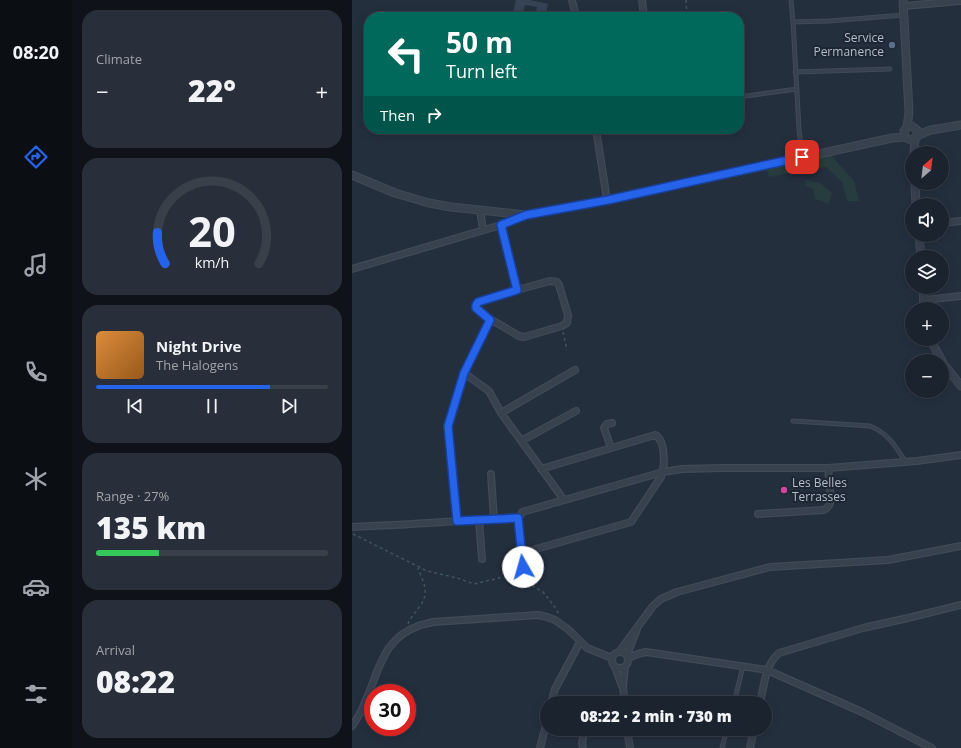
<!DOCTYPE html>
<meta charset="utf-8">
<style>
:root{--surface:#1b232e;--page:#282f3a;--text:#f1f3f6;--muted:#a0a4aa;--line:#39404a;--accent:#2563eb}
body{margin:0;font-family:"Open Sans",sans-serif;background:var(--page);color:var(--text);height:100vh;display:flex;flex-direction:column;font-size:15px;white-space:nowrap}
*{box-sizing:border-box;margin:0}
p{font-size:13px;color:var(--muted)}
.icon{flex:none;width:22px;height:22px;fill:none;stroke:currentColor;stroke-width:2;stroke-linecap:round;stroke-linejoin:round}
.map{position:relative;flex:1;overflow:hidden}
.drawer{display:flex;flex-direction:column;gap:10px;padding:10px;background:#0f1319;width:280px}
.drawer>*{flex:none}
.top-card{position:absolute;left:12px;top:12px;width:380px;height:122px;border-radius:16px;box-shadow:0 2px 10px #0003,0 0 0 1px var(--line);background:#00695c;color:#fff;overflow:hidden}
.needle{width:26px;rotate:28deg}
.buttons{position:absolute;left:553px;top:146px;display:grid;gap:8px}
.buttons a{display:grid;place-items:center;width:44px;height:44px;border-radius:50%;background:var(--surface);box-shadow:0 2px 10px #0003,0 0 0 1px var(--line);font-size:20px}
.speed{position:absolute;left:12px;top:684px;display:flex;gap:8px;font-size:20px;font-weight:700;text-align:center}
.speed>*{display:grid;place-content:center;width:52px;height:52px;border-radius:50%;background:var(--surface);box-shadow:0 2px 10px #0003,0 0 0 1px var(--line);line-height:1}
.speed .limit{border:6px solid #d22;background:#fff;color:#111}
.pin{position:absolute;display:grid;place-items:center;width:34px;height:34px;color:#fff;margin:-17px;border-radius:8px;box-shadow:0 2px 6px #0006}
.me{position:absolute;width:44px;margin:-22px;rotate:353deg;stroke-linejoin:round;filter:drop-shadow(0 0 3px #0008)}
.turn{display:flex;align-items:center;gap:14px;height:84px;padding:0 16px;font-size:18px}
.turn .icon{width:52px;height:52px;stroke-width:2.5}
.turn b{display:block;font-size:28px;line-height:34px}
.then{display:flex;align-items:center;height:38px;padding:0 16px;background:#0003;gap:8px;font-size:15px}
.big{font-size:30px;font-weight:800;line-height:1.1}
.drawer .card{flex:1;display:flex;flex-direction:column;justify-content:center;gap:6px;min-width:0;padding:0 14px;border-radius:16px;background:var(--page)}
.drawer .dial{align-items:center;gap:0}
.dial svg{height:104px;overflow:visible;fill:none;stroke:var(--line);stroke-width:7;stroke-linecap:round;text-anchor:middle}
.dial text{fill:var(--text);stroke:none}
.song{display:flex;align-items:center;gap:12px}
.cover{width:48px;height:48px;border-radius:6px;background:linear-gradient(135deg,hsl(30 70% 55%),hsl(30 70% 35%))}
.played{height:4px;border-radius:2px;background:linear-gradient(90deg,var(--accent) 75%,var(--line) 75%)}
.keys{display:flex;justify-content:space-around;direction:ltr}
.heat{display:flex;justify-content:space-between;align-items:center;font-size:22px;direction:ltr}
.charge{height:6px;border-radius:3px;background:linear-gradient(90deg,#34c759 27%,var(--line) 0)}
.trip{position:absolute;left:188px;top:696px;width:232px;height:40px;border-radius:20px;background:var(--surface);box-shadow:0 2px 10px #0003,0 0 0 1px var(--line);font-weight:800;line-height:40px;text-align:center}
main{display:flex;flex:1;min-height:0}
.tab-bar{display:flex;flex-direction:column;width:72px;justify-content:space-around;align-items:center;background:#0b0e12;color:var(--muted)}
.tab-bar .icon{width:28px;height:28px}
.tab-bar .selected{color:var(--accent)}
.tab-bar b{font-size:18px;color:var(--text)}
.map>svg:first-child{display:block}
.green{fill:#263c3f}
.building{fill:#364354}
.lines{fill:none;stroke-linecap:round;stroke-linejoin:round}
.service-casing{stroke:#414a57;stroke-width:5}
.minor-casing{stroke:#414a57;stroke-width:8}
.tertiary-casing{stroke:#414a57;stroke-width:9}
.path{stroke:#3f5557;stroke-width:1.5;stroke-dasharray:3 3;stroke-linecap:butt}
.service{stroke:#38414e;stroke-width:3}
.minor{stroke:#38414e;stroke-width:5.5}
.tertiary{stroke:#38414e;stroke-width:7}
.route-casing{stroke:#184099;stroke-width:10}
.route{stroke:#2563eb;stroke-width:7}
.service-dot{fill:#5c6f8a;stroke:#1d2633;stroke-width:1.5}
.hotel-dot{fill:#d1479c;stroke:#1d2633;stroke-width:1.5}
.labels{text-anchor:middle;stroke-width:4;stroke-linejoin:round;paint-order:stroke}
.poi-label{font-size:12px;fill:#b4bcc9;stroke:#1d2633;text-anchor:end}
</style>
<main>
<nav class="tab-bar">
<b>08:20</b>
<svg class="icon selected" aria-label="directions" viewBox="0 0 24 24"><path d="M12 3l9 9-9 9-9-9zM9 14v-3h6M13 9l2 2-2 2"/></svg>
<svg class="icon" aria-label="music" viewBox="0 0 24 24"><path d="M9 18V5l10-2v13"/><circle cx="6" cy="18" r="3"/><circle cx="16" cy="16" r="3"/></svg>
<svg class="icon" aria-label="phone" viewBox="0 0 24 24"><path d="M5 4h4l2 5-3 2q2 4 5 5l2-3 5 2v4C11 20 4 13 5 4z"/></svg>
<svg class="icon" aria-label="climate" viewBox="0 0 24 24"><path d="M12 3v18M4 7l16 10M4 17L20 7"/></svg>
<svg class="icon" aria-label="car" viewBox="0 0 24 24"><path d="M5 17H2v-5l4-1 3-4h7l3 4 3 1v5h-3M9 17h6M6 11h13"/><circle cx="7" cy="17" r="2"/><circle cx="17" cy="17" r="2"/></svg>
<svg class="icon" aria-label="filters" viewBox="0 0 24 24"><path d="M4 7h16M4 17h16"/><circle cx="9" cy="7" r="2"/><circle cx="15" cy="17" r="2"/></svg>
</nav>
<section class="drawer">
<div class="card"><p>Climate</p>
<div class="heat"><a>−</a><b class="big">22°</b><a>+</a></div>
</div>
<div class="card dial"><svg viewBox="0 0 100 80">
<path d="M14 69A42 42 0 1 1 86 69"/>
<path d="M14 69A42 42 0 0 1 8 45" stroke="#2563eb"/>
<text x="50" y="56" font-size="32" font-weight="700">20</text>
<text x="50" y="72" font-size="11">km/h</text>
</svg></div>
<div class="card">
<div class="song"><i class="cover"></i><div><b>Night Drive</b><p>The Halogens</p></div></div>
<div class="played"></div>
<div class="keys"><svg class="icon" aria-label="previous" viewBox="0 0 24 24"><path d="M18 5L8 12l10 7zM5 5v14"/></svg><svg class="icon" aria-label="pause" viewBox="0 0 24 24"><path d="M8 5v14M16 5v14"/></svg><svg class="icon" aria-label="next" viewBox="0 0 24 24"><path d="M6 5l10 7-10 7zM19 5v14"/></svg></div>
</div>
<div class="card"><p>Range · 27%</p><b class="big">135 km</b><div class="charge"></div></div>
<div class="card"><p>Arrival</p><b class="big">08:22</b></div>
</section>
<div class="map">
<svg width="609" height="748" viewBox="0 0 609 748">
<rect width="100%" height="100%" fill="#242f3e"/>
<path class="green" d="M479 155 502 181 507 201H495L490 182 474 167 417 177 413 164H441Z
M452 180 468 183 480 193 477 204 463 199 461 189 452 185 455 184Z"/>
<path class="building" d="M164 0H178L196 4 193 17H183L185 7 173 5 170 17H160Z"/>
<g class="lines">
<g class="service-casing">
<path id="service" d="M439 0 441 22
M443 72 538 69
M387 97 445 89
M450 157 447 129 441 22 477 21 552 15
M441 421 518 426C535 432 544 447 553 461
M382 703 391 666
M370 748 375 729"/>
</g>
<g class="minor-casing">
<path id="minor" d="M220 0 224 17
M290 0 292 17
M552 6 609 1
M244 129 255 200
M128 210 131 230
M590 223 609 221
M149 225 165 290 126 302 124 305 125 308 138 319 167 336 172 337 210 326 215 323 216 315 207 285 205 282 198 281 165 290
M0 269 149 225 173 215
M572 300 609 296
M112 373 137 391 149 413 212 500
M149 413 223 370
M169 441 224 411
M259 448 252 428 255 424 260 423
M139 474 142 519
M406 514 472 510C476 508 478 505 479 500L476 468
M127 520 130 559
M105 521 96 426 112 373 138 319
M0 527C55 525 111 521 166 517
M170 553 279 522 309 477C313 467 314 440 303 435L189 469
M171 567 166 521 170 512 311 472 330 469 369 468H476L565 461 609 455
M260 660a8 8 0 1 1 16 0a8 8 0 1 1-16 0Z
M267 652 301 606 309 599 325 592 418 567 536 560 609 546
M275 655 285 629
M276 658 286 654 294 652 415 670 510 712 580 748
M263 667 270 686
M199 703 203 689 228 642
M273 703 271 688 273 667
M408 703C412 686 413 665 427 653L511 628 556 618 609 605
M0 726C5 719 10 711 13 702 27 672 30 639 66 626 70 624 76 624 81 622L186 615 195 617 203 620 217 630 235 648 260 658
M275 729 278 748
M188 748 195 721
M231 748 230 743 233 729
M398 748 402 729"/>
</g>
<g class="tertiary-casing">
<path id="tertiary" d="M551 0 557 112 555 127
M566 135 579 130 609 125
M562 153 563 138
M0 175 43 193 77 203 99 207 174 215 255 200 540 138 553 137 556 139 560 140 565 137V130L560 126 555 127 552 131 553 137
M563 183 564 205
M567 235 569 257
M571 287 572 309
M578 339 590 361
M590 362 609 386"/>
</g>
<path class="path" d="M334 0 335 17
M211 332 215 350
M1 534 75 571 105 578 122 584 151 577 159 578 174 582 191 592 203 607 208 616
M172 573 174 582
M56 624C60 613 75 603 73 590 73 583 68 575 66 568"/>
<use href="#service" class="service"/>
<use href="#minor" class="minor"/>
<use href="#tertiary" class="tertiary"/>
</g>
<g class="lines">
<g class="route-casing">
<path id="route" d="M171 567 166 518 105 521 96 426 112 373 138 320 124 308V305L126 302 165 290 149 225 174 215 256 200 450 157"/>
</g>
<use href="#route" class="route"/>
</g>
<circle class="service-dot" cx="540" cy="45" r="4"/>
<circle class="hotel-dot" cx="432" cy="490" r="4"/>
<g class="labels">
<g class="poi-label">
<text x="532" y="42">Service<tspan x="532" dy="14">Permanence</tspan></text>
<text x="440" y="487" text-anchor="start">Les Belles<tspan x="440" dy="14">Terrasses</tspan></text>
</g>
</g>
</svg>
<div class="buttons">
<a><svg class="needle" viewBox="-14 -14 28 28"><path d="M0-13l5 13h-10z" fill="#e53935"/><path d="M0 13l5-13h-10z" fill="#a0a4aa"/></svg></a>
<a><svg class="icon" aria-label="sound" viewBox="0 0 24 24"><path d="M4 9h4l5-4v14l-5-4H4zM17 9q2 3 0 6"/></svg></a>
<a><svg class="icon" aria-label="layers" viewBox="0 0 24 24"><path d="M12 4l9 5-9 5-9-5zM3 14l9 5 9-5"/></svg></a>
<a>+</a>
<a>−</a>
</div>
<div class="speed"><div class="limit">30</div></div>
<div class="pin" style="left:450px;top:157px;background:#d93025"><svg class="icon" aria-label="arrive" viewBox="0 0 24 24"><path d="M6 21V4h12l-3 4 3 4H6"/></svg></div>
<svg class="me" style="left:171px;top:567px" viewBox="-20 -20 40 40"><circle r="19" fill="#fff"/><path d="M0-13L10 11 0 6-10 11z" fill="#2563eb"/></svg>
<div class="trip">08:22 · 2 min · 730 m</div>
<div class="top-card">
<div class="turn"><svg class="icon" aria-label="left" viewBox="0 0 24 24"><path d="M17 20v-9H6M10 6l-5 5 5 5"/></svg><div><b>50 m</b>Turn left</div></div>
<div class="then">Then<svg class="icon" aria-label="right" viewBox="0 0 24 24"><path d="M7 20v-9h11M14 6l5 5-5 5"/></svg></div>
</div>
</div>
</main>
